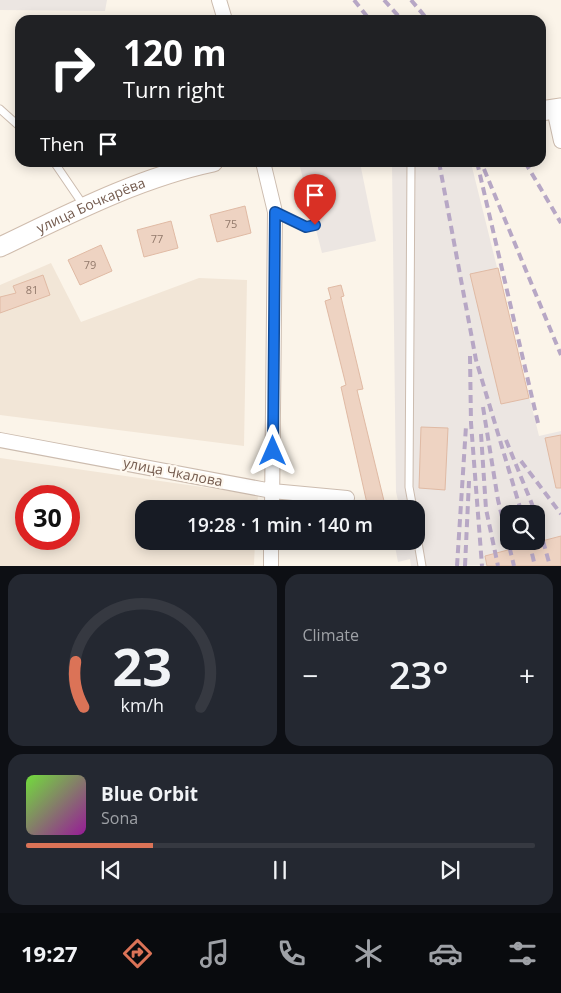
<!DOCTYPE html>
<meta charset="utf-8">
<style>
:root{--surface:#171b24;--page:#242831;--text:#f1f3f6;--muted:#9ea1a6;--line:#363941;--accent:#db7357}
body{margin:0;font-family:"Open Sans",sans-serif;background:var(--page);color:var(--text);height:100vh;display:flex;flex-direction:column;font-size:19px;white-space:nowrap}
*{box-sizing:border-box;margin:0}
p{font-size:16px;color:var(--muted)}
.icon{flex:none;width:28px;height:28px;fill:none;stroke:currentColor;stroke-width:2;stroke-linecap:round;stroke-linejoin:round}
.map{position:relative;height:566px;overflow:hidden}
.drawer{display:flex;flex-direction:column;gap:8px;padding:8px;background:#0d0f14;flex:1}
.drawer>*{flex:none}
.guide{position:absolute;left:15px;top:15px;width:531px;height:152px;border-radius:15px;box-shadow:0 2px 12px #0003;background:#202124;color:#fff;overflow:hidden}
.controls{position:absolute;left:500px;top:505px;display:grid;gap:10px}
.controls a{display:grid;place-items:center;width:45px;height:45px;border-radius:10px;background:var(--surface);box-shadow:0 2px 12px #0003;font-size:25px}
.speed{position:absolute;left:15px;top:485px;display:flex;gap:10px;font-size:25px;font-weight:700;text-align:center}
.speed>*{display:grid;place-content:center;width:65px;height:65px;border-radius:50%;background:var(--surface);box-shadow:0 2px 12px #0003;line-height:1}
.speed .limit{border:8px solid #d22;background:#fff;color:#111}
.pin{position:absolute;display:grid;place-items:center;width:42px;height:42px;color:#fff;margin:-51px -21px;border-radius:50% 50% 50% 0;rotate:-45deg;box-shadow:0 0 5px #0007}
.pin .icon{rotate:45deg}
.me{position:absolute;width:55px;margin:-28px;rotate:0deg;stroke-linejoin:round;filter:drop-shadow(0 0 4px #0008)}
.turn{display:flex;align-items:center;gap:18px;height:105px;padding:0 25px;font-size:22px}
.turn .icon{width:65px;height:65px;stroke-width:2.5}
.turn b{display:block;font-size:35px;line-height:42px}
.then{display:flex;align-items:center;height:48px;padding:0 25px;background:#0003;gap:10px;font-size:19px}
.big{font-size:38px;font-weight:600;line-height:1.1}
.drawer .tile{flex:1;display:flex;flex-direction:column;justify-content:center;gap:8px;min-width:0;padding:0 18px;border-radius:15px;background:var(--page)}
.drawer .dial{align-items:center;gap:0}
.dial svg{height:130px;overflow:visible;fill:none;stroke:var(--line);stroke-width:7;stroke-linecap:round;text-anchor:middle}
.dial text{fill:var(--text);stroke:none}
.song{display:flex;align-items:center;gap:15px}
.cover{width:60px;height:60px;border-radius:8px;background:linear-gradient(135deg,hsl(100 70% 55%),hsl(300 70% 35%))}
.played{height:5px;border-radius:2px;background:linear-gradient(90deg,var(--accent) 25%,var(--line) 25%)}
.keys{display:flex;justify-content:space-around;direction:ltr}
.heat{display:flex;justify-content:space-between;align-items:center;font-size:28px;direction:ltr}
.drawer .tiles{flex:1;display:grid;gap:8px;grid-template-columns:1fr 1fr}
.tile:last-child{grid-column:span 2}
.trip{position:absolute;left:135px;top:500px;width:290px;height:50px;border-radius:15px;background:var(--surface);box-shadow:0 2px 12px #0003;font-weight:600;line-height:50px;text-align:center}
.menu{display:flex;height:80px;justify-content:space-around;align-items:center;background:#090b0e;color:var(--muted)}
.menu .icon{width:35px;height:35px}
.menu .active{color:var(--accent)}
.menu b{font-size:22px;color:var(--text)}
.map>svg:first-child{display:block}
.residential{fill:#f2e6d7;fill-rule:evenodd}
.industrial{fill:#ece6e2;fill-rule:evenodd}
.building{fill:#eed3c2;stroke:#e0baa4}
.lines{fill:none;stroke-linecap:round;stroke-linejoin:round}
.lane-casing{stroke:#ccbcaf;stroke-width:9}
.street-casing{stroke:#ccbcaf;stroke-width:16}
.secondary-casing{stroke:#cfbcad;stroke-width:21}
.lane{stroke:#fff;stroke-width:7}
.street{stroke:#fff;stroke-width:14}
.secondary{stroke:#fff;stroke-width:19}
.rail{stroke:#b7a7c5;stroke-width:4;stroke-dasharray:8 5;stroke-linecap:butt}
.route-casing{stroke:#114b97;stroke-width:12}
.route{stroke:#1a73e8;stroke-width:9}
.labels{text-anchor:middle;stroke-width:4.5;stroke-linejoin:round;paint-order:stroke}
.number-label{font-size:11px;fill:#92796b}
.street-label{font-size:14px;fill:#745b4e;stroke:#fef8ef}
</style>
<div class="map">
<svg width="561" height="566" viewBox="0 0 561 566">
<rect width="100%" height="100%" fill="#fbf4e9"/>
<path class="residential" d="M51 263 81 322 199 278 247 280 244 446 0 415V285Z
M0 458 258 495 257 509H144V541H255L254 565 0 566ZM26 496H69V539H26Z"/>
<path class="industrial" d="M0 0H107L105 11 0 10Z
M299 163H360L376 241 322 253Z
M392 163H471L539 436 561 431V565L411 566 410 559 398 562 394 541H416V509H400L396 492ZM509 514H536V541H509Z"/>
<path class="building" d="M245 206 251 233 217 242 210 215Z
M171 221 178 248 144 257 137 230Z
M101 245 112 271 80 285 68 260Z
M498 268 529 398 501 404 470 274Z
M43 275 50 295 0 313V297L16 293 13 286Z
M341 285 344 296 341 297 363 389 357 390 385 505 368 508 341 387 346 385 325 301 331 299 328 288Z
M421 427 448 428 445 490 419 488Z
M561 435V488H556L545 438Z
M561 536V566H487L485 556Z"/>
<g class="lines">
<g class="lane-casing">
<path id="lane" d="M0 109 20 127
M54 162 84 206
M411 162 409 487 413 509
M275 213 306 227 315 225
M416 531 422 566"/>
</g>
<g class="street-casing">
<path id="street" d="M219 0 225 20
M554 109 561 141
M263 162 275 212 272 509
M0 440 272 491 347 498
M271 566V541"/>
</g>
<g class="secondary-casing">
<g id="secondary">
<path d="M541 111 561 108"/>
<path id="s1" d="M0 247C69 214 138 178 213 162"/>
</g>
</g>
<use href="#lane" class="lane"/>
<use href="#street" class="street"/>
<use href="#secondary" class="secondary"/>
<path class="rail" d="M354 0 370 20
M384 0 402 20
M411 0 428 20
M439 162 476 360 522 514
M477 162 538 423
M525 162 561 223
M484 169 561 355
M470 356 471 423 482 566
M483 407 498 500 514 566
M481 434 486 509 498 566
M506 440 536 514
M521 461 561 514
M536 516 550 566
M529 541 535 566
M457 566 466 426
M465 566 469 481"/>
</g>
<g class="lines">
<g class="route-casing">
<path id="route" d="M273 451 275 212 306 227 315 225"/>
</g>
<use href="#route" class="route"/>
</g>
<g class="labels">
<g class="number-label">
<text x="231" y="228">75</text>
<text x="157" y="243">77</text>
<text x="90" y="269">79</text>
<text x="32" y="294">81</text>
</g>
<g class="street-label">
<text dy="5" stroke="none"><textPath href="#s1" startOffset="100">улица Бочкарёва</textPath></text>
<text transform="translate(173 472) rotate(11)" y="5">улица Чкалова</text>
</g>
</g>
</svg>
<div class="controls">
<a><svg class="icon" aria-label="search" viewBox="0 0 24 24"><circle cx="10" cy="10" r="6"/><path d="M15 15l6 6"/></svg></a>
</div>
<div class="speed"><div class="limit">30</div></div>
<div class="pin" style="left:315px;top:225px;background:#d93025"><svg class="icon" aria-label="arrive" viewBox="0 0 24 24"><path d="M6 21V4h12l-3 4 3 4H6"/></svg></div>
<svg class="me" style="left:273px;top:451px" viewBox="-20 -20 40 40"><path d="M0-17L14 15 0 8-14 15z" fill="#1a73e8" stroke="#fff" stroke-width="4"/></svg>
<div class="trip">19:28 · 1 min · 140 m</div>
<div class="guide">
<div class="turn"><svg class="icon" aria-label="right" viewBox="0 0 24 24"><path d="M7 20v-9h11M14 6l5 5-5 5"/></svg><div><b>120 m</b>Turn right</div></div>
<div class="then">Then<svg class="icon" aria-label="arrive" viewBox="0 0 24 24"><path d="M6 21V4h12l-3 4 3 4H6"/></svg></div>
</div>
</div>
<section class="drawer">
<div class="tiles">
<div class="tile dial"><svg viewBox="0 0 100 80">
<path d="M14 69A42 42 0 1 1 86 69"/>
<path d="M14 69A42 42 0 0 1 9 41" stroke="#db7357"/>
<text x="50" y="56" font-size="32" font-weight="700">23</text>
<text x="50" y="72" font-size="11">km/h</text>
</svg></div>
<div class="tile"><p>Climate</p>
<div class="heat"><a>−</a><b class="big">23°</b><a>+</a></div>
</div>
<div class="tile">
<div class="song"><i class="cover"></i><div><b>Blue Orbit</b><p>Sona</p></div></div>
<div class="played"></div>
<div class="keys"><svg class="icon" aria-label="previous" viewBox="0 0 24 24"><path d="M18 5L8 12l10 7zM5 5v14"/></svg><svg class="icon" aria-label="pause" viewBox="0 0 24 24"><path d="M8 5v14M16 5v14"/></svg><svg class="icon" aria-label="next" viewBox="0 0 24 24"><path d="M6 5l10 7-10 7zM19 5v14"/></svg></div>
</div>
</div>
</section>
<nav class="menu">
<b>19:27</b>
<svg class="icon active" aria-label="directions" viewBox="0 0 24 24"><path d="M12 3l9 9-9 9-9-9zM9 14v-3h6M13 9l2 2-2 2"/></svg>
<svg class="icon" aria-label="music" viewBox="0 0 24 24"><path d="M9 18V5l10-2v13"/><circle cx="6" cy="18" r="3"/><circle cx="16" cy="16" r="3"/></svg>
<svg class="icon" aria-label="phone" viewBox="0 0 24 24"><path d="M5 4h4l2 5-3 2q2 4 5 5l2-3 5 2v4C11 20 4 13 5 4z"/></svg>
<svg class="icon" aria-label="climate" viewBox="0 0 24 24"><path d="M12 3v18M4 7l16 10M4 17L20 7"/></svg>
<svg class="icon" aria-label="car" viewBox="0 0 24 24"><path d="M5 17H2v-5l4-1 3-4h7l3 4 3 1v5h-3M9 17h6M6 11h13"/><circle cx="7" cy="17" r="2"/><circle cx="17" cy="17" r="2"/></svg>
<svg class="icon" aria-label="filters" viewBox="0 0 24 24"><path d="M4 7h16M4 17h16"/><circle cx="9" cy="7" r="2"/><circle cx="15" cy="17" r="2"/></svg>
</nav>
